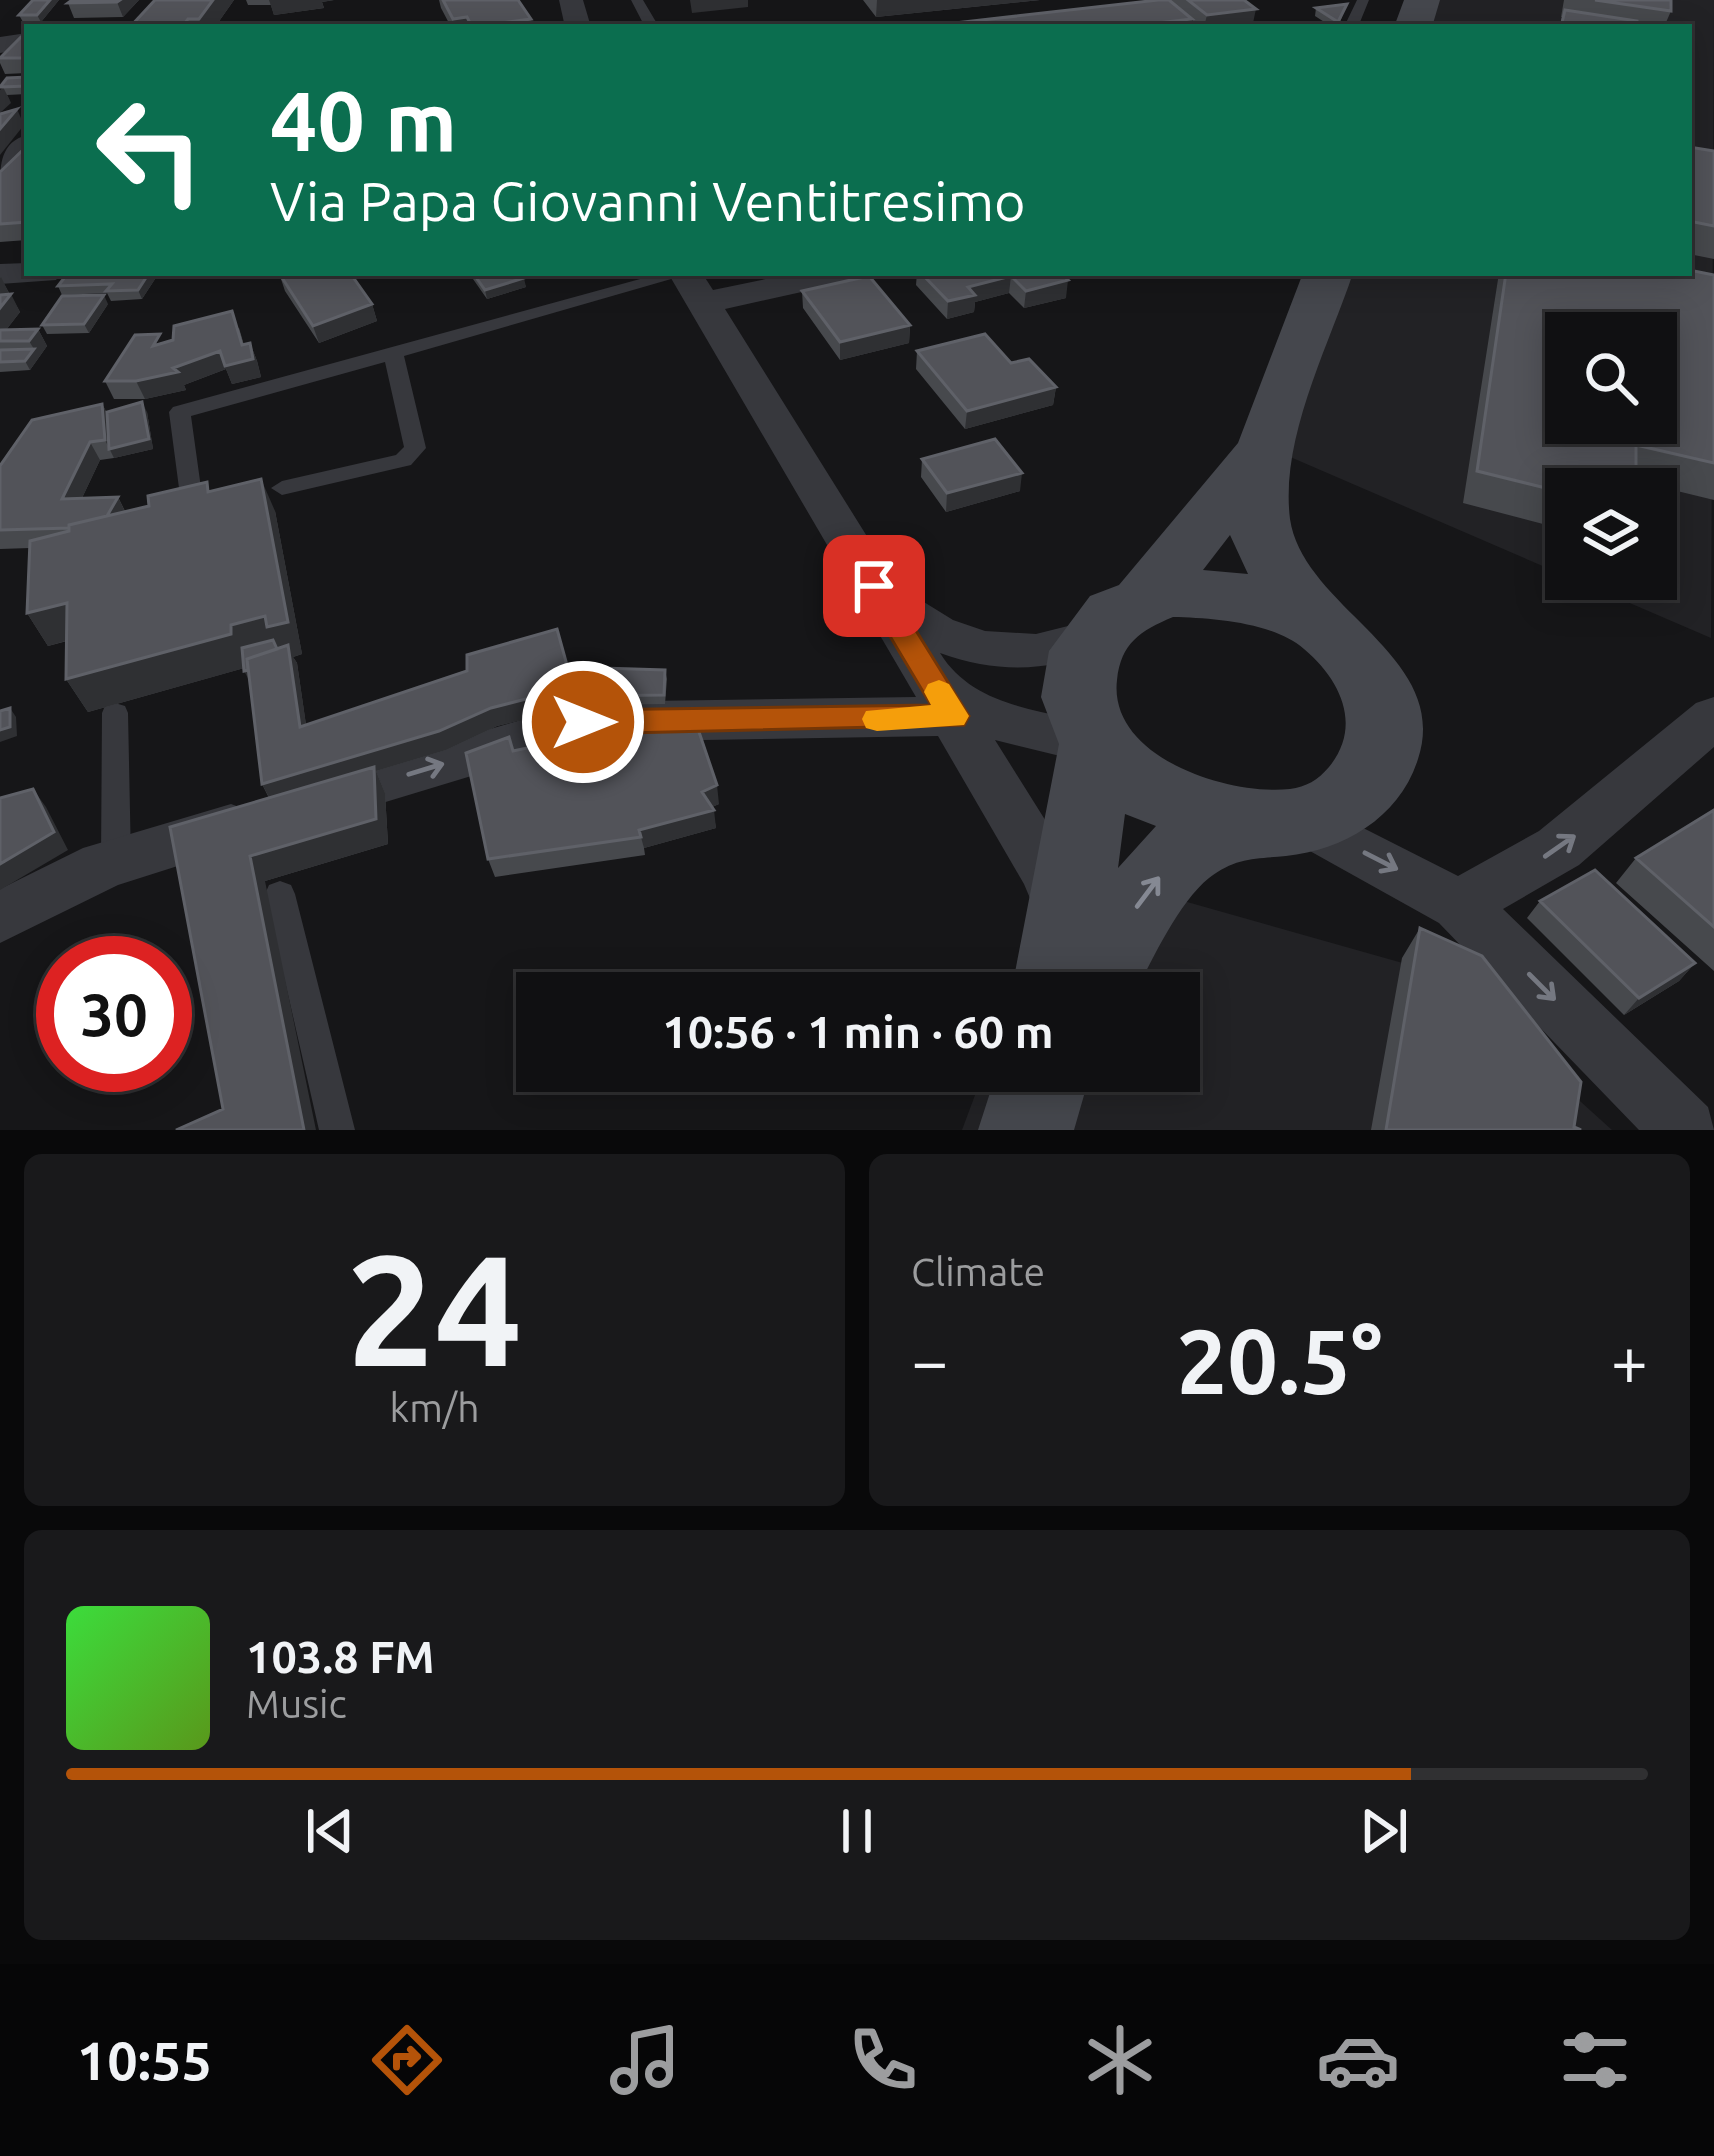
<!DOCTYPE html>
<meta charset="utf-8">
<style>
:root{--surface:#101012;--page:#19191b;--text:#f1f3f6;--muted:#9c9d9f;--line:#303032;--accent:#b45309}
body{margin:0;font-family:Ubuntu,sans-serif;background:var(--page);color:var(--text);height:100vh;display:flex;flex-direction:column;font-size:45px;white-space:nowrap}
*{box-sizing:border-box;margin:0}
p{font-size:39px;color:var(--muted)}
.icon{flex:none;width:66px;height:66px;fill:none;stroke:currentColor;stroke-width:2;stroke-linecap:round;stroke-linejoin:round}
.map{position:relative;height:1130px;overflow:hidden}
.panel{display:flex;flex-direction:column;gap:24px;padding:24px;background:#09090a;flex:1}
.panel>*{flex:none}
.top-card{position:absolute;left:24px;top:24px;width:1668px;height:252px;border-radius:0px;box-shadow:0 6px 30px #0003,0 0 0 3px var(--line);background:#0b6e4f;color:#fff;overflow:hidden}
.fabs{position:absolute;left:1545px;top:312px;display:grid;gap:24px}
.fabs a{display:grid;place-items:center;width:132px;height:132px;border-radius:0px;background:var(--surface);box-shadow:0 6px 30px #0003,0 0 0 3px var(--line);font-size:60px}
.speed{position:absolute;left:36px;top:936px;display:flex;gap:24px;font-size:60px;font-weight:700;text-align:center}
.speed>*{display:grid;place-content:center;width:156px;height:156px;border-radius:50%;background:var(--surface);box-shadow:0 6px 30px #0003,0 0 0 3px var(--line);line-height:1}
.speed .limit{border:18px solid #d22;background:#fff;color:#111}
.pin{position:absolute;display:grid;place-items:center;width:102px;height:102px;color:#fff;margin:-51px;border-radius:24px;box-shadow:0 6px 18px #0006}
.me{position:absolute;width:132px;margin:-66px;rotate:90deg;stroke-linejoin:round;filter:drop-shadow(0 0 9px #0008)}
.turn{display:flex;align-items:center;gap:42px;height:252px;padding:0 48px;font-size:54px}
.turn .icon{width:156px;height:156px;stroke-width:2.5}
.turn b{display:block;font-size:84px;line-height:102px}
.big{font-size:90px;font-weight:600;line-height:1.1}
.panel .widget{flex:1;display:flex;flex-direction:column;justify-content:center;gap:18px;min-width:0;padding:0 42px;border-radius:18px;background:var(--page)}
.panel .dial{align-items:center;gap:0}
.dial b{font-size:156px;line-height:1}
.song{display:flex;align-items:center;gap:36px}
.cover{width:144px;height:144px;border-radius:18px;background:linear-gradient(135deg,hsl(120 70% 55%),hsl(90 70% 35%))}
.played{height:12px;border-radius:6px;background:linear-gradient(90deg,var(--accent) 85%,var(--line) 85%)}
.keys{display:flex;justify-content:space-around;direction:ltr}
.heat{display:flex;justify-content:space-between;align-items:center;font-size:66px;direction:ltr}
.panel .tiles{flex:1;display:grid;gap:24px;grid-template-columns:1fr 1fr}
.widget:last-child{grid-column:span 2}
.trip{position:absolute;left:516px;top:972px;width:684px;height:120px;border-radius:0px;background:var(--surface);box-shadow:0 6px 30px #0003,0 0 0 3px var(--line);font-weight:600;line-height:120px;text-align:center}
.dock{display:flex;height:192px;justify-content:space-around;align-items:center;background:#060607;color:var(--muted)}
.dock .icon{width:84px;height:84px}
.dock .current{color:var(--accent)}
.dock b{font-size:54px;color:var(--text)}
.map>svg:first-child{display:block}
.built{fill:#222225;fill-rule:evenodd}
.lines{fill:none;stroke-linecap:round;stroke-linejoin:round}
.service{fill:#37383d;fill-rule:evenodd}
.minor{fill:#37383d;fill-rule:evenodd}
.secondary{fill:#45474d;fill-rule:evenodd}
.wall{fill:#47494d}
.shaded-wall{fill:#2f3033}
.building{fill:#525359;stroke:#5f6168;stroke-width:3;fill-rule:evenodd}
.oneway{stroke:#757881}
.oneway2{stroke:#858993}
.route{fill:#b45309;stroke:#753606;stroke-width:3}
.slow{fill:#f59e0b}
</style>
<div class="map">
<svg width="1714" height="1130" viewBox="0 0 1714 1130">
<rect width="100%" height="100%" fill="#161618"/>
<path class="built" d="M1420 0H1714L1711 638 1574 579H1656V489H1566V576L1267 447 1328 273H1689V27H1411ZM1566 333H1656V423H1566Z
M1060 866 1438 973 1612 1130H962L984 1071H1179V993H1013Z"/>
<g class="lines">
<path class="service" d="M631 0H643L659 27H645Z
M1357 0H1369L1358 27H1344Z
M662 273H692L404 356 426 448 411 465 282 495 271 488 282 481 396 455 404 447 385 362 191 416 201 488 190 495 179 488 169 412 173 407Z
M115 703 125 706 128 713 131 861 127 870 116 874 105 870 101 861 102 713 105 706Z
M280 881 291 885 295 894 355 1130H319L265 894 269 885Z"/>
<path class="minor" d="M559 0H583L591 27H565Z
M27 33V49L0 53V37Z
M27 135C27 158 26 181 0 187 0 164 1 142 27 135Z
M27 263V273H61L56 280 0 284V264Z
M668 273H702L713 290 795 273H861L856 280 725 309 898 586 953 620 985 631 1036 634 1088 621 1105 627 1112 639 1105 651C1046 671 999 674 940 653 977 713 1056 710 1115 729L1123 744 1115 759 1097 765 995 740 1069 858 1092 911 1083 929 1063 937 1043 929 1024 884 938 736 583 742 323 821 304 815 296 799 304 783 583 702 916 697Z
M1714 697V747L1579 865 1503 909 1708 1107 1714 1130H1639L1439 923 1283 836 1275 820 1283 804 1302 797 1458 876 1539 831 1696 703Z
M231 804 250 811 258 827 250 843 118 885 0 943V889L83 848Z"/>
<path class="secondary" d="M1404 0H1440L1432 27H1394Z
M1303 273H1353C1328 348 1280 438 1290 519 1303 609 1452 655 1418 759 1400 817 1344 850 1286 856 1256 859 1236 857 1209 878 1179 902 1153 958 1135 993H1011L1059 744 1041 697 1049 651 1090 596 1119 585 1238 443ZM1230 535 1248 574 1203 570ZM1173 617C1212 618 1273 622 1304 649 1342 681 1362 727 1329 767 1318 780 1306 787 1290 789 1228 796 1108 757 1117 680 1121 643 1140 631 1173 617ZM1125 814 1156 826 1118 868Z
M997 1071H1091L1074 1130H978Z"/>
</g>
<path class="wall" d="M33 0H59L41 22H23L19 15Z
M139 0 123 17 74 18 68 3Z
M155 0H234L215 27H130Z
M246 0H334L322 2 324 8 274 15 271 5H248Z
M439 0H518L532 27H451L441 8Z
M863 0H1040L876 17Z
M1158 0H1244L1253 23 1222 27H1201L1192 20 1191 27Z
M1564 0H1671V11L1664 27H1559L1562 17H1561Z
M1347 4 1338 27H1332L1315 16 1316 8Z
M27 37V73L5 74 0 63V57Z
M27 77V94L7 95 11 103 0 85Z
M27 146V240L0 242V172Z
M1689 147 1714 151V259L1689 254Z
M68 273H156L157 276 142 299 111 301 107 293 62 295 58 286Z
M279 273 372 304 377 321 319 343 285 291Z
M472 273H520L526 287 487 299 473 279Z
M917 273H1060L1066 298 1024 308 1009 293 975 302 974 312 947 319 916 285Z
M1499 273H1689L1714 275V500L1636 481 1566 489V530L1463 503Z
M0 277 20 312 6 330 38 329 47 346 30 370 0 372Z
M802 291 910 325 909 343 840 360 803 308Z
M108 304 89 333 47 334 42 325Z
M239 328 244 345 250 343 257 361 261 377 232 384 226 369 184 385 186 390 145 399H114L105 381Z
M917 351 1011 363 1056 387 1053 405 965 429 916 369Z
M102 404 107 413 147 412 153 449 114 458 100 460 82 498 118 497 125 511 211 491 275 511 302 654 293 657 297 663 306 725 568 667 665 670 667 679 665 704 578 705 497 726 446 750 376 771 385 793 388 844 265 881 223 1109 269 798 262 784 250 680 244 668 88 712 66 679 67 641 48 646 27 613 30 548 0 549V466Z
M922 459 1020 491 946 512 921 477Z
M513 751 719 804 712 807 716 828 644 848 645 855 495 877 488 859Z
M1714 810V971L1616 883 1636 858Z
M1540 901 1695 963 1679 981 1624 1015 1527 918Z
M1420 928 1574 1127 1581 1130H1371L1402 958Z"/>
<path class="shaded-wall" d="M50 0H59L41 22 37 15Z
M120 0H139L123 17 117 2Z
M213 0H234L215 27H201L199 19Z
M269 0H334L322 2 324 8 274 15Z
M690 0H748V7L692 13Z
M877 0H1040L876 17Z
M1256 9 1253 23 1204 27 1207 15Z
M467 17 469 27H455L453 19Z
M531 19 532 27H481Z
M1192 19 1191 27H1123Z
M3 87 11 103 0 113V90Z
M17 109 24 125 0 155V129Z
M149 273H156L157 276 142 299 138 290Z
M415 273H438L417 279Z
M1011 276 1009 293 975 302 974 312 947 319 948 301 968 287Z
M1 277 10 295 0 307V278Z
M524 278 526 287 487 299 485 290Z
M1068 280 1066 298 1024 308 1026 291Z
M11 294 20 312 3 334 0 329V308Z
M104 295 108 304 89 333 84 324Z
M372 304 377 321 319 343 313 326Z
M232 311 249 360 250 343 257 361 261 377 232 384 226 369 184 385 186 390 145 399 136 381 220 351 242 345Z
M910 325 909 343 840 360V342Z
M38 329 47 346 30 370 25 361 34 349 29 341Z
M1056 387 1053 405 965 429 967 411Z
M142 402 147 412 153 449 114 458 105 440 102 404 112 422Z
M90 442 100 460 73 517 62 499Z
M1022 473 1020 491 946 512 947 493Z
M261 479 275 511 302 654 293 657 297 663 309 745 249 680 244 671 248 667 88 712 66 679 231 625Z
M118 497 127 516 101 527Z
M67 603 87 635 48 646 27 613Z
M573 687 578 705 497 726 446 750 376 771 385 793 388 844 265 881 316 1130H304L250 856 272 803 262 784 491 708Z
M10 708 16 717 17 736 0 742V730Z
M717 785 719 804 705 810 702 792Z
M33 789 46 807 68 850 0 890V864Z
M714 810 716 828 644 848 639 830Z
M1695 963 1679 981 1624 1015 1639 998Z"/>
<path class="building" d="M33 0H50L37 15H19Z
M72 0H120L117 2 68 3Z
M155 0H213L199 19H188L182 27H130Z
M443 0H518L531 19 472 27 467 17 453 19Z
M1158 0H1169L1192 19 1123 27H920Z
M1188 0H1244L1256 9 1207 15Z
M1595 0H1671V11Z
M1347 4 1338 22 1316 8Z
M1565 10 1637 21V27H1561Z
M285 24 283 27H231L233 25Z
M21 37H27V58H0Z
M27 77V86L0 87 7 78Z
M17 109 0 129V114Z
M27 146V222L0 224V172Z
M1689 147 1714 151V226L1689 221Z
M1689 270 1714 275V463L1636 445V489H1566V493L1477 471 1506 273H1689ZM1566 333H1656V423H1566Z
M68 273H149L138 290 106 291 112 284 58 286Z
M279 273H350L372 304 313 326Z
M473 273H520L524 278 485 290Z
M921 273H1060L1068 280 1026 291 1011 276 968 287 975 295 948 301Z
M869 276 910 325 840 342 802 291Z
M11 294 0 308V295Z
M104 295 84 324 42 325 62 296Z
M232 311 242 345 250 343 253 359 225 366 220 351 173 368 178 372 136 381H105L135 335 160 334 153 346 173 340 174 326Z
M38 329 29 341H0V330Z
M985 334 1011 363 1029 359 1056 387 967 411 917 351Z
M34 349 25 361 0 362V350Z
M142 402 149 439 109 449 107 412Z
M102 404 105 440 90 442 62 499 118 497 107 516 69 525V528L0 530V466L32 420Z
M995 439 1022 473 947 493 922 459Z
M261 479 288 622 267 627 265 616 231 625V634L66 679 67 603 27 613 30 541 69 531V525L149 506 148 496 207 482 208 492Z
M557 629 573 687 491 708 439 731 262 784 247 659 288 645 300 727 467 671V655Z
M273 640 277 649 247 659 248 670 244 671 242 648Z
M568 667 665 670 664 695 576 696Z
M10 708V727L0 730V711Z
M698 729 717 785 702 792 714 810 639 830 641 837 488 859 466 753 509 737 513 751 608 731Z
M374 767 376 819 250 856 304 1130H176L223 1109 170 827Z
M33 789 54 832 0 864V798Z
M1714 810V927L1636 858Z
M1595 870 1695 963 1639 998 1540 901Z
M1420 928 1482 956 1581 1082 1574 1127 1581 1130H1386Z"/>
<defs><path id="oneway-shaft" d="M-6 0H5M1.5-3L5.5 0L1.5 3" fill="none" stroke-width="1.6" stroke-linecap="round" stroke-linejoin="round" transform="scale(3)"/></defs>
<g class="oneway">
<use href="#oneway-shaft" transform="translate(426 769) rotate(-17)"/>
<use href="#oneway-shaft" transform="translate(1560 846) rotate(-35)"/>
<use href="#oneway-shaft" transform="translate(1381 861) rotate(27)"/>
<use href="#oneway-shaft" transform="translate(1542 987) rotate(45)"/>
</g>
<use class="oneway2" href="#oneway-shaft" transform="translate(1148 892) rotate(-53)"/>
<path class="route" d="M874 576 884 579 964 708 969 716 964 725 583 734 572 731 568 722 572 714 583 710 931 705 860 586Z"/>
<path class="slow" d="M939 680 949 684 969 716 964 725 877 731 866 728 862 719 866 711 931 705 924 692 928 684Z"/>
</svg>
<div class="fabs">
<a><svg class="icon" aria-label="search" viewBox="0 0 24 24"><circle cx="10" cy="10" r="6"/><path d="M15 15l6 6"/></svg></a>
<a><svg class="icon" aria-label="layers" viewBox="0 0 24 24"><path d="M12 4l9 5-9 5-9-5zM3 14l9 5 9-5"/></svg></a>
</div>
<div class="speed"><div class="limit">30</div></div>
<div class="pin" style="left:874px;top:586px;background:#d93025"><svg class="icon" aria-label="arrive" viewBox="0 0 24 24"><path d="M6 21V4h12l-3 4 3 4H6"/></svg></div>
<svg class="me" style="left:583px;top:722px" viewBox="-20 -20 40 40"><circle r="17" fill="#b45309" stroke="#fff" stroke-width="3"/><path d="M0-11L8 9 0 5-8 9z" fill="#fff"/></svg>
<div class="trip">10:56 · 1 min · 60 m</div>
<div class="top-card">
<div class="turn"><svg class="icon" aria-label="left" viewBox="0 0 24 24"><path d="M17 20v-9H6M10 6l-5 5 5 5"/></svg><div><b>40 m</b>Via Papa Giovanni Ventitresimo</div></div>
</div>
</div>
<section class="panel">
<div class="tiles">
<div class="widget dial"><b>24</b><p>km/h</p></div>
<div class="widget"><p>Climate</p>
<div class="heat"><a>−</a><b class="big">20.5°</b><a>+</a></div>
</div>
<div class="widget">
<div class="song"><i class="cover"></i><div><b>103.8 FM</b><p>Music</p></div></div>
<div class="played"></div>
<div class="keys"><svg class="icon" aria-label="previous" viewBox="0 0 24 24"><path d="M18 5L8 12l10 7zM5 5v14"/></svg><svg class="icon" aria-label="pause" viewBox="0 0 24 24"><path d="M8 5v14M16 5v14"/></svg><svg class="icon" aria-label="next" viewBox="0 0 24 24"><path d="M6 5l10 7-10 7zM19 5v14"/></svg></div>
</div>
</div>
</section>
<nav class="dock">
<b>10:55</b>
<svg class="icon current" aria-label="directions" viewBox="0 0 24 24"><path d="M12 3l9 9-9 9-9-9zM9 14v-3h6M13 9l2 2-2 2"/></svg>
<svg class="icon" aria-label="music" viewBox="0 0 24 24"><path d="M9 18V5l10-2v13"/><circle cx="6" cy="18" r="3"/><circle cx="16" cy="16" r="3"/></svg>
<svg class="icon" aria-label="phone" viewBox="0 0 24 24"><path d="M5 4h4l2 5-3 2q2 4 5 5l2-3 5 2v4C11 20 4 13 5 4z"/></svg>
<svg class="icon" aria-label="climate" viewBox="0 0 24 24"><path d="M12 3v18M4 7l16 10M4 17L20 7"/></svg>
<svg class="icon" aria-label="car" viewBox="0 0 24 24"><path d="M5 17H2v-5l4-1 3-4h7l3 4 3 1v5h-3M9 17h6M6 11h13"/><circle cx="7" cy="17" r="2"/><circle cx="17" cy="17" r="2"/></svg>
<svg class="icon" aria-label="filters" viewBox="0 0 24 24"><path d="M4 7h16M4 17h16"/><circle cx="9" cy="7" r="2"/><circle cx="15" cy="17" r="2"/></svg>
</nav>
